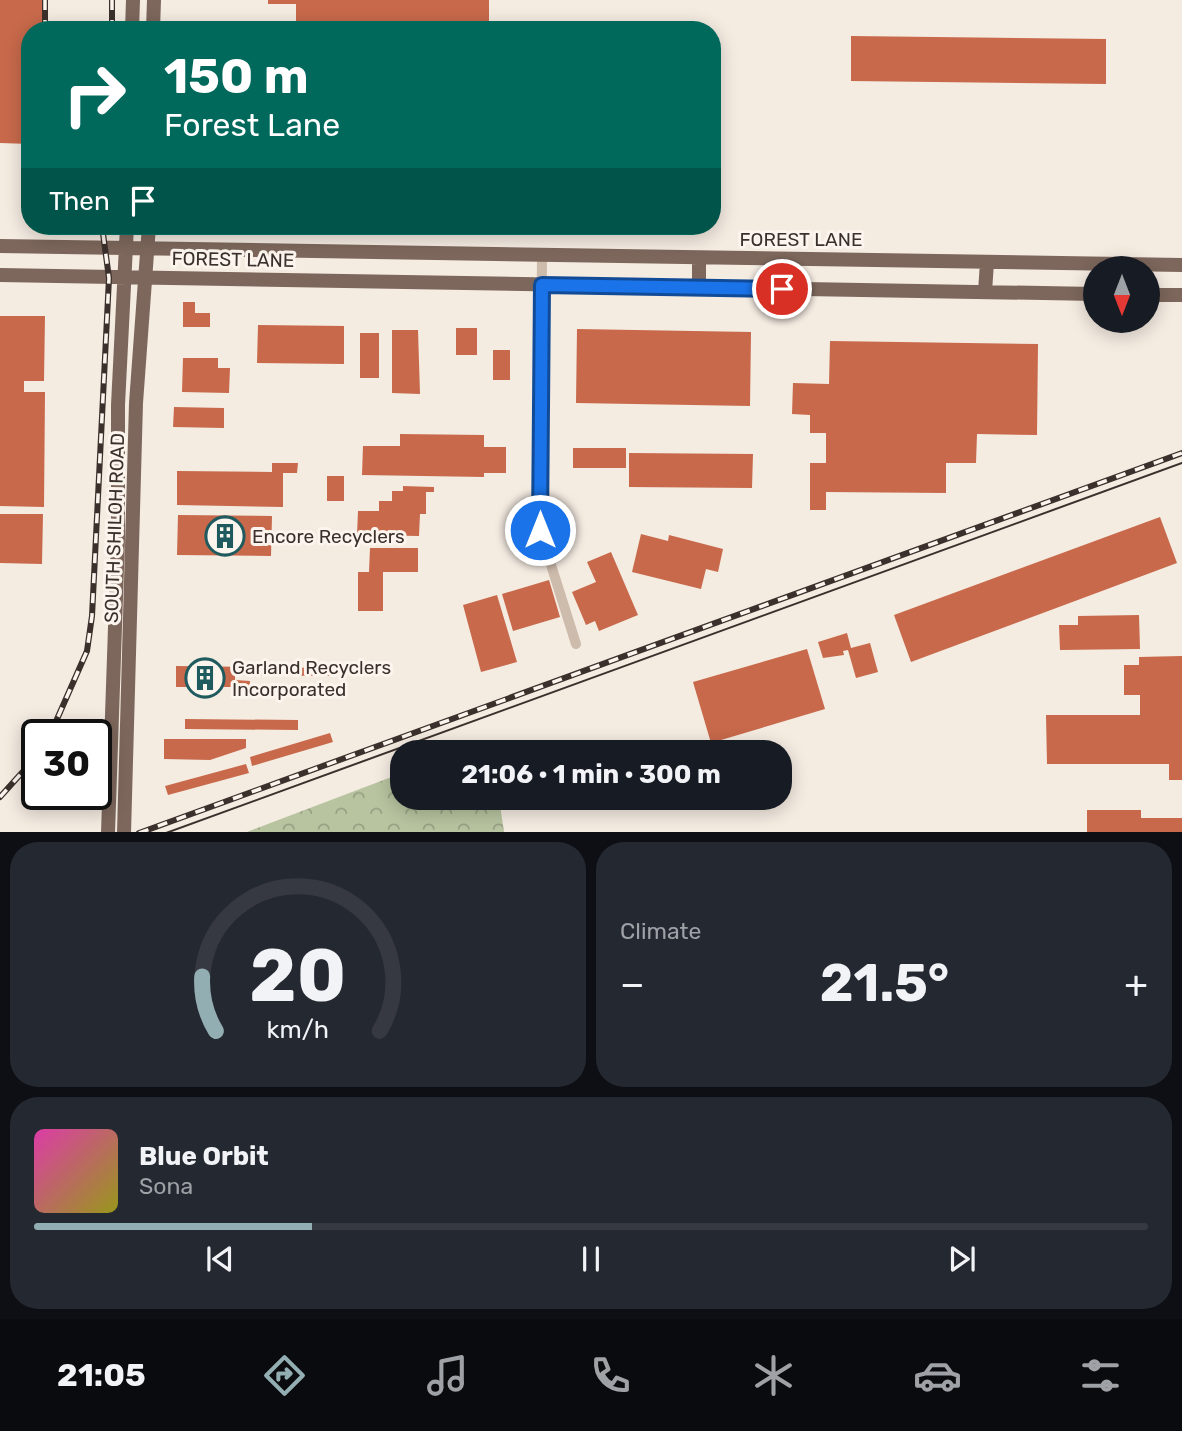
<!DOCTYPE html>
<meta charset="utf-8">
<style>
:root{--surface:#171b24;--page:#242831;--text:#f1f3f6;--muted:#9ea1a6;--line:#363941;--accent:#92aeb2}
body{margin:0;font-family:Rubik,sans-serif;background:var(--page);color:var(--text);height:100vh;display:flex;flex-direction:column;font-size:26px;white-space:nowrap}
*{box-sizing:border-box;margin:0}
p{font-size:23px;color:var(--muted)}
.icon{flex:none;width:38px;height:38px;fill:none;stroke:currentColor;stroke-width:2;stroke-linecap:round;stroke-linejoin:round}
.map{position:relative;height:832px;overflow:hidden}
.details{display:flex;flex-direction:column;gap:10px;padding:10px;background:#0d0f14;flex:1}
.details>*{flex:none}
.top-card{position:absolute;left:21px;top:21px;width:700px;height:214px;border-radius:28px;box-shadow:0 4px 18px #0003;background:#00695c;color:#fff;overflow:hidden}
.needle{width:46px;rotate:180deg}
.tools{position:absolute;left:1083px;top:256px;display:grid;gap:14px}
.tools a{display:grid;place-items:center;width:77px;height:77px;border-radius:50%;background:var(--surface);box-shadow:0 4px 18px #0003;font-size:35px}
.speed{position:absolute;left:21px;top:719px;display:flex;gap:14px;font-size:35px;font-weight:700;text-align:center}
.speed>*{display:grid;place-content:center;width:91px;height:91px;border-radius:50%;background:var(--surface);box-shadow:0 4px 18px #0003;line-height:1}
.speed .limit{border:4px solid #111;border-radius:10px;background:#fff;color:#111}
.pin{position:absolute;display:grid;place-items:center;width:60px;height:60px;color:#fff;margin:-30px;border:4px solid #fff;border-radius:50%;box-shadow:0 2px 7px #0007}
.me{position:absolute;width:77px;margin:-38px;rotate:0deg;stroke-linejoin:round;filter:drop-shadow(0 0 5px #0008)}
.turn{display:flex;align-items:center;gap:24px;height:147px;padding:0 28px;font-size:32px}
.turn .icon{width:91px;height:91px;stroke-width:2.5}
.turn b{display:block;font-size:49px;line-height:60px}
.then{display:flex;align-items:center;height:66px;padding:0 28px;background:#0003;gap:14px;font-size:26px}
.big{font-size:52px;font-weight:700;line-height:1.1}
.details .card{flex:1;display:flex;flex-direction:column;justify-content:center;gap:10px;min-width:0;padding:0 24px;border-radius:28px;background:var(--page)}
.details .dial{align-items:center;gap:0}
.dial svg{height:182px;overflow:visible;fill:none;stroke:var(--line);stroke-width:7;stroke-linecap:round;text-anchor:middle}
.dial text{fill:var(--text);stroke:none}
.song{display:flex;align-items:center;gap:21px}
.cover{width:84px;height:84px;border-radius:10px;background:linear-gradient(135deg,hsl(320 70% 55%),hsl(60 70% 35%))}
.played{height:7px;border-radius:4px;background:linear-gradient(90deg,var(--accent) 25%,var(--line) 25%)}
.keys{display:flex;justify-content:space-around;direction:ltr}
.heat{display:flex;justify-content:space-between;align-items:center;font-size:38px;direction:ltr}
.details .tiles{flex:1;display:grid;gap:10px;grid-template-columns:1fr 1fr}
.card:last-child{grid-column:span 2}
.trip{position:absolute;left:390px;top:740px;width:402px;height:70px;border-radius:28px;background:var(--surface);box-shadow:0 4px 18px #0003;font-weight:700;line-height:70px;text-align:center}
.dock{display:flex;height:112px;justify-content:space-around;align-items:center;background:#090b0e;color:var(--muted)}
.dock .icon{width:49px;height:49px}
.dock .on{color:var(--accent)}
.dock b{font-size:32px;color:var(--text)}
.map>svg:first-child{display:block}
.forest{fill:url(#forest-crowns)}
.building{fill:#c8694b}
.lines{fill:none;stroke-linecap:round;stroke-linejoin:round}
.minor{stroke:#cdbbac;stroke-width:10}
.major{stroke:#7d675c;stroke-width:14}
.tram{stroke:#3b302b;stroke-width:2}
.rail-casing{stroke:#3b302b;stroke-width:6}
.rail{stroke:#fbf5ee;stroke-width:3.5;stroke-dasharray:10;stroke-linecap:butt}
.route-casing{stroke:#114b97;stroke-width:18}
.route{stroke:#1a73e8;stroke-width:12}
.labels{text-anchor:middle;stroke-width:6;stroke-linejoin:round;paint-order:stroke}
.street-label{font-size:19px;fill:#3b302b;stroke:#fbf5ee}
.poi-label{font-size:19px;fill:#3b302b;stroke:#fbf5ee;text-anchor:start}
</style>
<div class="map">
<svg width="1182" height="833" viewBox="0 0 1182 833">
<defs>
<pattern id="forest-crowns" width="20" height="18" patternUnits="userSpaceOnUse" patternTransform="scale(1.75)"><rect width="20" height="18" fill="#b8c4a0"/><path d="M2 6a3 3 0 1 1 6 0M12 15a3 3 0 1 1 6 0" fill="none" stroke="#97a083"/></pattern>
</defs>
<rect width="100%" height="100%" fill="#f4ebe1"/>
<path class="forest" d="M402 773V798H499L504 832H247Z"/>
<path class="building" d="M0 0H44V30H30V144L0 143Z
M268 0H489V30H296V4H268Z
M851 36 1106 39V84L851 81Z
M183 302H195V313H210V327H183Z
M0 316H45L44 381H24V392H45L44 507 0 506Z
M258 325 344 326V364L257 363Z
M456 328H477V355H456Z
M577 329 751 332 750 406 576 403Z
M392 330H418L420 394 392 393Z
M360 333H379V378H360Z
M830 341 1038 344 1037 435 977 434 976 463H946V493L826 492V510H810V463H826V433H810V415L792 414 793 383 829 384Z
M493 350H510V380H493Z
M183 358H218V368H230L229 393 182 392Z
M174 407 224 408V428L173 427Z
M400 434 484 435V447H506V473H484V477L362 475 363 446H400Z
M573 448H626V468H573Z
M629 453 753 454 752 488 629 487Z
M272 463H298L297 473H283V507L177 505V471L272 472Z
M327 476H344V501H327Z
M403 486 434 487V492H426V514H420L419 536 357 535 358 511H379V501H392V491H403Z
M0 514H43L42 564 0 563Z
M178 515 272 516 271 556 177 555Z
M1160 517 1177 563 911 662 894 615Z
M641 534 668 541 669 535 723 549 718 572 706 569 701 589 632 572Z
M370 548H418V572H383V611H358V572H369Z
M611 552 638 615 599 631 595 621 586 625 572 592 596 582 587 562Z
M549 580 560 617 513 631 502 594Z
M497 595 517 662 481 672 463 605Z
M1139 615 1140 649 1060 650 1059 625H1078V616Z
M847 633 851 648 870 643 878 672 856 678 848 650 843 651 844 655 823 658 818 642Z
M807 649 825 709 711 743 693 682Z
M1182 656V780H1169V764H1047L1046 715H1140V695H1124V665H1139V657Z
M176 666 334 668V676L235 675V680L250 681 249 692H235V687H176Z
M185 719 298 720V730L185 729Z
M330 733 333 742 252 766 250 757Z
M164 739H246V748L210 760 164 759Z
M746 740 750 752H718L717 750Z
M246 764 249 773 168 795 165 786Z
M1087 810H1141V818H1182V833H1087Z"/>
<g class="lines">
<path class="minor" d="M542 255 540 530 576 644"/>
<path class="major" d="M132 30 133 0
M153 30 154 0
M0 246 1182 265
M699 258V287
M0 275 1096 294
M985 292 987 262
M1148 295H1182
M108 833 118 539V405L127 226
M124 833 136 403 149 226"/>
<path class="tram" d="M166 833 1182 463"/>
<g class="rail-casing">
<path id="rail" d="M45 30V0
M112 30V0
M50 735 87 651 92 616 109 278 102 226
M0 797 37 756
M139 833 1182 453"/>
</g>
<use href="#rail" class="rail"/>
</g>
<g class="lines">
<g class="route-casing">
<path id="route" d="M540 530 542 285 782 289"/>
</g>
<use href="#route" class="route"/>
</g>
<defs>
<g id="building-ring" transform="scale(2.0125)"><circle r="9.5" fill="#fbf5ee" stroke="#1f5a5e" stroke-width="1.5"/><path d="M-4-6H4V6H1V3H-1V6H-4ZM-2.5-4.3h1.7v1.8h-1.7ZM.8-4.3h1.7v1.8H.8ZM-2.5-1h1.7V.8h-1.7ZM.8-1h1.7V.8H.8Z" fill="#1f5a5e"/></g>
</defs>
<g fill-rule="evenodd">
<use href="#building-ring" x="225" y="536"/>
<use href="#building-ring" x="205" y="678"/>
</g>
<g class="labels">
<g class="street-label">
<text x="801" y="246">FOREST LANE</text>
<text transform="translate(233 259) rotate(1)" y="7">FOREST LANE</text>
<text transform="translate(114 528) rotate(-88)" y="7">SOUTH SHILOH ROAD</text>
</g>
<g class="poi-label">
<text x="252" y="543">Encore Recyclers</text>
<text x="232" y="674">Garland Recyclers<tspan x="232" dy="22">Incorporated</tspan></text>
</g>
</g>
</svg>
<div class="tools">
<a><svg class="needle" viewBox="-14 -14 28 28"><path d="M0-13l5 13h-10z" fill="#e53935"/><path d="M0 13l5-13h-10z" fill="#9ea1a6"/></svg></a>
</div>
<div class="speed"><div class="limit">30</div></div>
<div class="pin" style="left:782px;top:289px;background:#d93025"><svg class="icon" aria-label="arrive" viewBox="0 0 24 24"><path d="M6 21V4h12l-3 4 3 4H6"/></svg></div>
<svg class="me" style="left:540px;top:530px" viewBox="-20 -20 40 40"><circle r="17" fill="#1a73e8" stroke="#fff" stroke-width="3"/><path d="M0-11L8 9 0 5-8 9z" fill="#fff"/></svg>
<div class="trip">21:06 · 1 min · 300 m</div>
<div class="top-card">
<div class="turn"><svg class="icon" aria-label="right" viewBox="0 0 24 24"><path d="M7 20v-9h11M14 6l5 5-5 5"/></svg><div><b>150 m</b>Forest Lane</div></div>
<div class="then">Then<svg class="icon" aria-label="arrive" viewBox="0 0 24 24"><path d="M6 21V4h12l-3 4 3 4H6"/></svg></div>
</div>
</div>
<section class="details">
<div class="tiles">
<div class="card dial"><svg viewBox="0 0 100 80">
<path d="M14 69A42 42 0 1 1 86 69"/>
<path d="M14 69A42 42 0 0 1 8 45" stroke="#92aeb2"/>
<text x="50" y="56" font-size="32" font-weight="700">20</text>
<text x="50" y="72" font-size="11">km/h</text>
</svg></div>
<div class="card"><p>Climate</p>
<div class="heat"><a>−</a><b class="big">21.5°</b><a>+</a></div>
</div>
<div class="card">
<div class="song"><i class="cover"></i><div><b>Blue Orbit</b><p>Sona</p></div></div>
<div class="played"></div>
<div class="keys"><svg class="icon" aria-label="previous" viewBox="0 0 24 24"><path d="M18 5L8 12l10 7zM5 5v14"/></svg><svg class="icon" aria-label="pause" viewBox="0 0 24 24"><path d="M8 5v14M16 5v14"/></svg><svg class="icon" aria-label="next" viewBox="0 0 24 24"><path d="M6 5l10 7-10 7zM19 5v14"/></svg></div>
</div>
</div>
</section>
<nav class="dock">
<b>21:05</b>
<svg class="icon on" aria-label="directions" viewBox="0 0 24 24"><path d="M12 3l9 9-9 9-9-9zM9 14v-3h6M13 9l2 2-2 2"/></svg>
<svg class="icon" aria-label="music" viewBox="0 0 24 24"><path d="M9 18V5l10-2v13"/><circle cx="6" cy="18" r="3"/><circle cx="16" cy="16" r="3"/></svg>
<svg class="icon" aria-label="phone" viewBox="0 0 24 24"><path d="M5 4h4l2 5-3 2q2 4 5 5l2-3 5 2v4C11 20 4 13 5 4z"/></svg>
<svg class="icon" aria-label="climate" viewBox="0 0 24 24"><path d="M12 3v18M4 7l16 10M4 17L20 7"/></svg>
<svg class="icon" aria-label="car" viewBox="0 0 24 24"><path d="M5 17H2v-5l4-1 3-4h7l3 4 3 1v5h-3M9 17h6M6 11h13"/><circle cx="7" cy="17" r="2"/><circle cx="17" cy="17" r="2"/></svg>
<svg class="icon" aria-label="filters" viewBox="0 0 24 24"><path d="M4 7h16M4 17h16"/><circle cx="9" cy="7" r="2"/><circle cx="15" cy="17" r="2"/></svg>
</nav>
